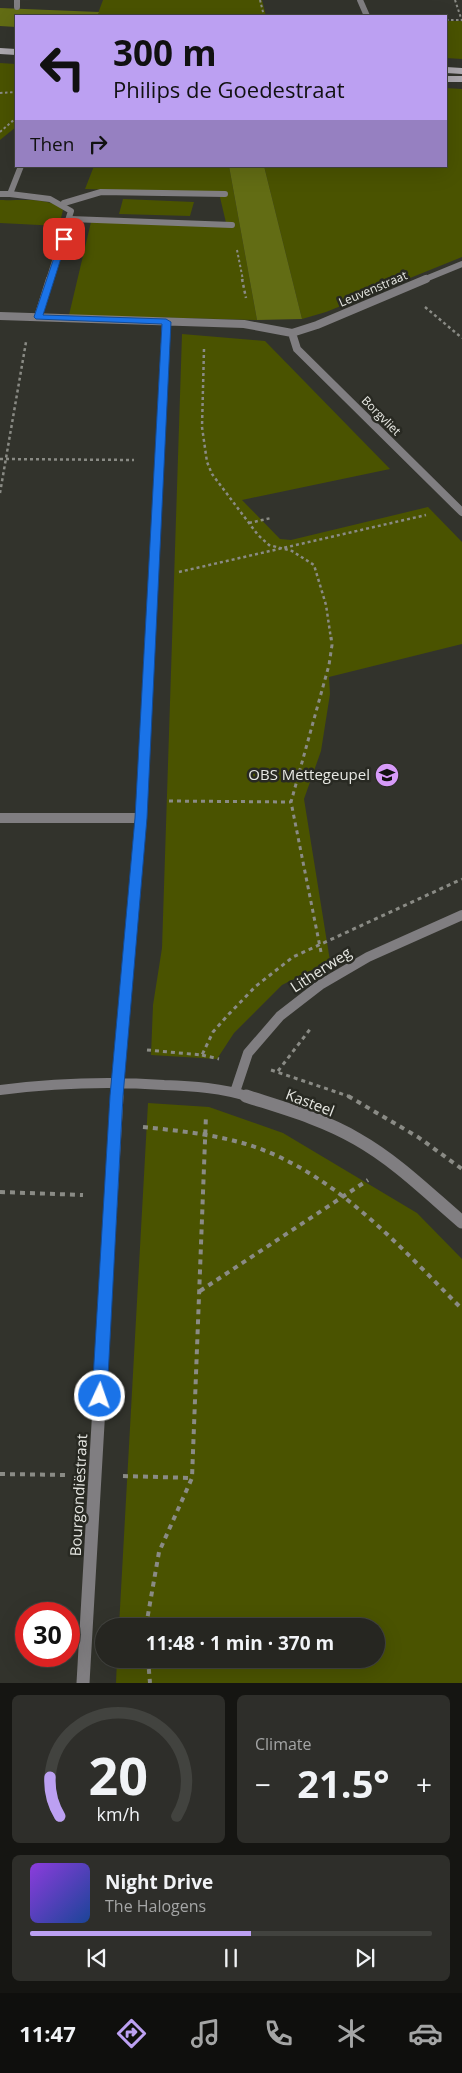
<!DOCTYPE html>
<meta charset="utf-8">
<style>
:root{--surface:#262621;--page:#2e2e2a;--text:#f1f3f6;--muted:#a4a5a5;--line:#42433f;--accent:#bca0f2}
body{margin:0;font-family:"Open Sans",sans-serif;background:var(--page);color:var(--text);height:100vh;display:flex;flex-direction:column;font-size:19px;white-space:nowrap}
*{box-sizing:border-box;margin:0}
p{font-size:16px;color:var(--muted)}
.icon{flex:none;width:28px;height:28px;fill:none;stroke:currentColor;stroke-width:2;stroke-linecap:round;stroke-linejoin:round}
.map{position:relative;height:1683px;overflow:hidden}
.panel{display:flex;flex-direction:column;gap:12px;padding:12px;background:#151512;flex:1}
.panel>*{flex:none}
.banner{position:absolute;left:15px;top:15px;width:432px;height:152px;border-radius:0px;box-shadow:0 5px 20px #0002,0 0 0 1px var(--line);background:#bca0f2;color:#111;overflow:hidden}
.speed{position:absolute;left:15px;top:1602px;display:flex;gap:10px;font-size:25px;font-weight:700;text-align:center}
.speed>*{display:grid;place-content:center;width:65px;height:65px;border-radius:50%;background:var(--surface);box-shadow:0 5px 20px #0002,0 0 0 1px var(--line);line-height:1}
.speed .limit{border:8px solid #d22;background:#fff;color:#111}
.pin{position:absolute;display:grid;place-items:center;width:42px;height:42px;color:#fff;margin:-21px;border-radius:10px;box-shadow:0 2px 8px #0006}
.me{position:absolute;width:55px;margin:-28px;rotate:3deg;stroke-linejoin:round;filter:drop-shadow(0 0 4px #0008)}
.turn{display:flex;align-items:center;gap:18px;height:105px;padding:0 15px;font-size:22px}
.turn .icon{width:65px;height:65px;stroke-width:2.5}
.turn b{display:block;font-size:35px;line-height:42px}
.then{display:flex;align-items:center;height:48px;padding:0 15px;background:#0003;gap:10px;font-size:19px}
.big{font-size:38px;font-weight:700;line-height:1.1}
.panel .card{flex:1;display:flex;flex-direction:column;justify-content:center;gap:8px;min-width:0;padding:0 18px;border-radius:8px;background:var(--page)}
.panel .dial{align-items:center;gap:0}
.dial svg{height:130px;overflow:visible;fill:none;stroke:var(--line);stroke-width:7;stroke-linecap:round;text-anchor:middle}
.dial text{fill:var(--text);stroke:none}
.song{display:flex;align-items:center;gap:15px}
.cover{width:60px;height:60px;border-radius:8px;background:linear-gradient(135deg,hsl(270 70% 55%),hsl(220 70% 35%))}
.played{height:5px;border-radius:2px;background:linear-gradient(90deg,var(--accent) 55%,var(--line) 55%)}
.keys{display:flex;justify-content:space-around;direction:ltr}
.heat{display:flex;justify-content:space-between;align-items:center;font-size:28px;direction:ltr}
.panel .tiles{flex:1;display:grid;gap:12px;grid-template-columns:1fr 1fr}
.card:last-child{grid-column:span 2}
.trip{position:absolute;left:95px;top:1618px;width:290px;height:50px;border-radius:25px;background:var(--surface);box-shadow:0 5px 20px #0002,0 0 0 1px var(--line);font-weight:700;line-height:50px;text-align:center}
.tabs{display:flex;height:80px;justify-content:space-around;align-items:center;background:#0f0f0d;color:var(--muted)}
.tabs .icon{width:35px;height:35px}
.tabs .current{color:var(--accent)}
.tabs b{font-size:22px;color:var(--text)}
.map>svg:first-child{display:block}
.green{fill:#4a5300}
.forest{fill:#626c14}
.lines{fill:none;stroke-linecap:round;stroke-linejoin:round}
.path-far3{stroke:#8a8b85;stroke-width:2;stroke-dasharray:2.5 2.5;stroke-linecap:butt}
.path-far2{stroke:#8a8b85;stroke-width:2.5;stroke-dasharray:3 3;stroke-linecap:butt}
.path-far1{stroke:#8a8b85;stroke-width:3;stroke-dasharray:4 4;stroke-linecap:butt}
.path{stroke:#8a8b85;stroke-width:4;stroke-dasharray:5 5;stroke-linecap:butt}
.lane{stroke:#807e81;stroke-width:6}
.street-far3{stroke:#807e81;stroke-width:6}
.street-far2{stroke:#807e81;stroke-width:8}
.street-far1{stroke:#807e81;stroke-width:10}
.street{stroke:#807e81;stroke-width:13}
.secondary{stroke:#aca8ae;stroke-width:6}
.route{fill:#1a73e8;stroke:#114b97}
.labels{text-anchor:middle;stroke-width:5;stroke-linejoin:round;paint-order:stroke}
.far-street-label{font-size:12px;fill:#e7e8e3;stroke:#282922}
.poi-label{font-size:15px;fill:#e7e8e3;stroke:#282922;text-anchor:end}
.street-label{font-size:15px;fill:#e7e8e3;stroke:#282922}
</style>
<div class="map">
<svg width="462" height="1683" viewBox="0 0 462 1683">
<rect width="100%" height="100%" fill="#32332c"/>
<path class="green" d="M103 0H262L266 16H97Z
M446 21H462V59L446 58Z
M0 63 16 64V127L0 140Z
M446 88 462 89V257L326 312 302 319 264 166H446Z
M94 166H229L257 320 69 315 91 222 227 227 219 193 85 189Z
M123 199 194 202 190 216 119 214Z
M0 200C19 201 49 196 63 210L59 226 0 223Z
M182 334 265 341 390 469 242 500 280 539 291 540 428 507 462 542V644L329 677 330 694 321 751 304 799 330 961 282 985 234 1033 217 1059 151 1055 153 1005 162 948Z
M148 1103 209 1107 283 1133 417 1213 462 1259V1683H116L117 1659H376V1626H119Z"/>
<path class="forest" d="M0 8 99 12 97 16H16V27L0 26Z
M229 166H264L302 319 257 320Z"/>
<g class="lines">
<path class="path-far3" d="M260 0 264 16
M455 0 462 21
M446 20H462
M0 93 16 92
M0 132 16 118
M237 250 243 280"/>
<path class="path-far2" d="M242 279 246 298
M425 307 462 338
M204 349 202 427 207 462 212 474 258 535 269 545 292 551 314 565 326 605 331 639
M0 459 134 460
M0 493 26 342
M249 523 271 518
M179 572 426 515"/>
<path class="path-far1" d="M169 801 291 802
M321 952 291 802 329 665 332 645 331 637
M147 1050 202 1055 213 1032 228 1015 256 986 293 957 462 879
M202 1055 219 1059
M271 1070 351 1097
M278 1071 311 1028"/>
<path class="path" d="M348 1096 418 1137 462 1169
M143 1127C181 1131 222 1135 258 1148 340 1178 402 1249 462 1309
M0 1192 83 1195
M200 1291 368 1180
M0 1474 67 1475
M123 1476 192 1478
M146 1626 159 1552 192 1478 206 1115
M148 1659 150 1683"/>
<path class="lane" d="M64 203 101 192 225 194
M70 219 232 225"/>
<path class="street-far3" d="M17 0V7
M360 0 367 16
M0 194H10L21 166
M10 194 50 199 71 211 49 280
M423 280 462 264"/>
<path class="street-far2" d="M0 316 244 324 292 333
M38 317 50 279
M292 333 297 349 462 512
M292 333 317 325 426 279
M150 639 166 322"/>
<path class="street-far1" d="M0 818H141
M0 1090C55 1083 108 1081 164 1085 193 1086 222 1088 250 1097
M235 1092 248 1053 280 1016 320 985 368 957 462 915
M117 1097 141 818 150 637"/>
<path class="street" d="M246 1096C283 1108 323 1119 357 1139 396 1161 428 1193 462 1222
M83 1683 117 1096"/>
<path class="secondary" d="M0 51 16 52
M446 70 462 71
M446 79H462"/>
</g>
<path class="route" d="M61 237 67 239 43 315 166 319 171 322 147 818 123 1096 107 1396 105 1400 100 1401 95 1400 92 1396 110 1096 135 818 162 324 36 319 34 317Z"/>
<defs>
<g id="school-disc" transform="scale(1.25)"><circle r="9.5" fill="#d79bf9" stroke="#282922"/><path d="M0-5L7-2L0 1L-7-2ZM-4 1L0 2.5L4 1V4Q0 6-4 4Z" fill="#111"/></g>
</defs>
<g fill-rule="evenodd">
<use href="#school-disc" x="387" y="775"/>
</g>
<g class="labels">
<g class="far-street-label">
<text transform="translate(373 289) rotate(-23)" y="4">Leuvenstraat</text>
<text transform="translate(381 416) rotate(45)" y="4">Borgvliet</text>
</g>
<g class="poi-label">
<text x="370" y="780">OBS Mettegeupel</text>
</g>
<g class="street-label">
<text transform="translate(321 970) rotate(-33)" y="5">Litherweg</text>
<text transform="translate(310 1103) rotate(21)" y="5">Kasteel</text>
<text transform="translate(79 1495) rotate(-87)" y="5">Bourgondiëstraat</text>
</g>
</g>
</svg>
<div class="speed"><div class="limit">30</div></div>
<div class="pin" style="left:64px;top:239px;background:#d93025"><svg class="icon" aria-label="arrive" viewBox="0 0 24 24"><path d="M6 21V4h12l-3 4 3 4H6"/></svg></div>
<svg class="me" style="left:100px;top:1396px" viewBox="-20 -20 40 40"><circle r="17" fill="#1a73e8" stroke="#fff" stroke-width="3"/><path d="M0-11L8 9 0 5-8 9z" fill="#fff"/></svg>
<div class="trip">11:48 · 1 min · 370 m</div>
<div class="banner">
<div class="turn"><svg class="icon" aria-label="left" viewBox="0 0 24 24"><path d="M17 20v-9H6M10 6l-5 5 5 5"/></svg><div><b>300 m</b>Philips de Goedestraat</div></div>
<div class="then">Then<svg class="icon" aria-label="right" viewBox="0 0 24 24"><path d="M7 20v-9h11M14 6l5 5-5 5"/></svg></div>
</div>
</div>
<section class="panel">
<div class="tiles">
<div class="card dial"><svg viewBox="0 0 100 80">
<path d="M14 69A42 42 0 1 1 86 69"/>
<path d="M14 69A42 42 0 0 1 8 45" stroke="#bca0f2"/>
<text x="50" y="56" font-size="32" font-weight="700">20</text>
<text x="50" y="72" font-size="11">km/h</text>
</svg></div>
<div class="card"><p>Climate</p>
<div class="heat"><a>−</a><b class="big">21.5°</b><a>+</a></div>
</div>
<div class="card">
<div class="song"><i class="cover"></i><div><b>Night Drive</b><p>The Halogens</p></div></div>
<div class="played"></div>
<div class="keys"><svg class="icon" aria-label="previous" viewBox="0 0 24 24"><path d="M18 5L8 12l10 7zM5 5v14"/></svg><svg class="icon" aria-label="pause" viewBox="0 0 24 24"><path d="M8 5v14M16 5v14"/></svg><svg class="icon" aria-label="next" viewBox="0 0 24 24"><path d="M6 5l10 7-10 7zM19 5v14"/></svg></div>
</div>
</div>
</section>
<nav class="tabs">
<b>11:47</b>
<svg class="icon current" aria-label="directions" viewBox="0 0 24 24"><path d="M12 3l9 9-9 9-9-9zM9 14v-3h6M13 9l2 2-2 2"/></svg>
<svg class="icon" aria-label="music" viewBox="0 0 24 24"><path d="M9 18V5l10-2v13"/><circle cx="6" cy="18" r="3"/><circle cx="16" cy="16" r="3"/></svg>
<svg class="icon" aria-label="phone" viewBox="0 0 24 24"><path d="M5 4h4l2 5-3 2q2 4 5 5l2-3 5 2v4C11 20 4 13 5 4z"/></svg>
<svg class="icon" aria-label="climate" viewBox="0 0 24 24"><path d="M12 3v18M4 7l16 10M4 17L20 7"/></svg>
<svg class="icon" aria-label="car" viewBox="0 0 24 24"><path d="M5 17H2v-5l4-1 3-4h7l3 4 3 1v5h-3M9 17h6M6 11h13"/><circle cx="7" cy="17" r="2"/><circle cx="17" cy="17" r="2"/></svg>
</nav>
